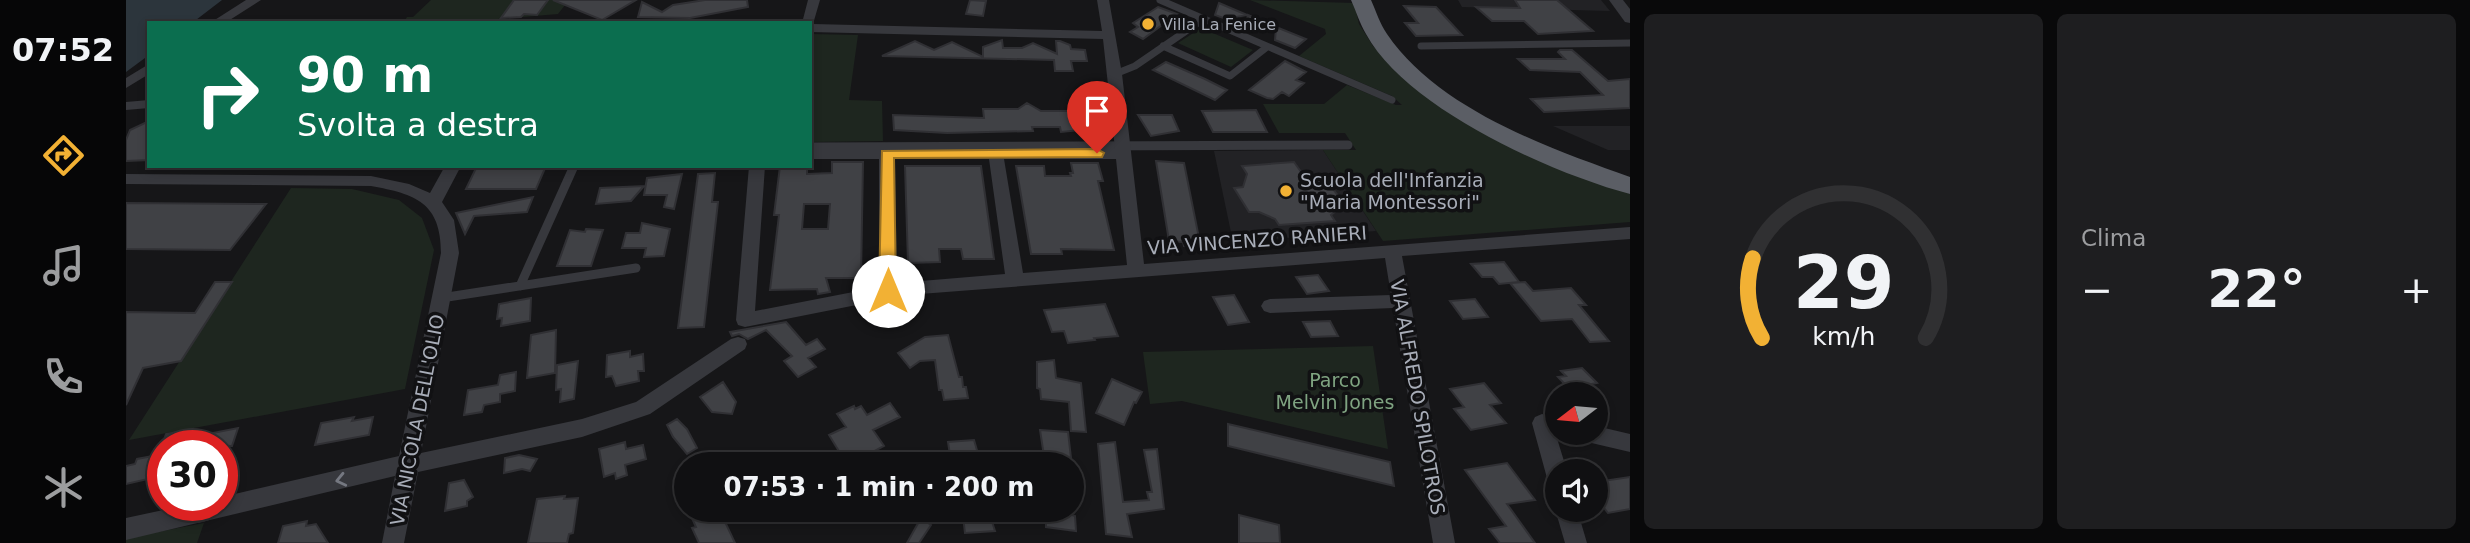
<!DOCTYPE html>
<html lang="it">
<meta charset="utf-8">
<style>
:root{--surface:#101012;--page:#1e1e20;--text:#f1f3f6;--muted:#9c9d9f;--line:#303032;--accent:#f2b134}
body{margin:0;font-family:"DejaVu Sans",sans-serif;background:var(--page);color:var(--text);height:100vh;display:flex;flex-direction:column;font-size:26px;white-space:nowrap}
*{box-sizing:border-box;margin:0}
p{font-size:23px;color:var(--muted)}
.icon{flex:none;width:38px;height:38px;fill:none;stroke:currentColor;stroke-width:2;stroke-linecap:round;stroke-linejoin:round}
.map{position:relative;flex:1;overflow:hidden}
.details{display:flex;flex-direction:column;gap:14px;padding:14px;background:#09090a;width:840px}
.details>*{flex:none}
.banner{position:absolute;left:21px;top:21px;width:665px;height:147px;border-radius:0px;box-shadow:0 4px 10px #0003,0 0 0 2px var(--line);background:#0b6e4f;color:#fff;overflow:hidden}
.needle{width:46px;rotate:254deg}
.fabs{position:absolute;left:1419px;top:382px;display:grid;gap:14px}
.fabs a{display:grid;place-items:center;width:63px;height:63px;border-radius:50%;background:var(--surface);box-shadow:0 4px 10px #0003,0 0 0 2px var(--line);font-size:35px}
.speed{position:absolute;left:21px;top:430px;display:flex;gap:14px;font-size:35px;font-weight:700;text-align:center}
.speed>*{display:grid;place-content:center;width:91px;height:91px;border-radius:50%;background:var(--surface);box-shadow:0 4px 10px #0003,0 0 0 2px var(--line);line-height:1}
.speed .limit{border:10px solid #d22;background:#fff;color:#111}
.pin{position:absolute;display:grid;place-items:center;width:60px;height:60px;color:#fff;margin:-72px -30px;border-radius:50% 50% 50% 0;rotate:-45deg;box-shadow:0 0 7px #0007}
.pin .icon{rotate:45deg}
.me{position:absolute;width:77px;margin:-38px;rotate:0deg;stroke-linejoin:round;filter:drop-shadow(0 0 5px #0008)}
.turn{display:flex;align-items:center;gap:24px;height:147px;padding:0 35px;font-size:32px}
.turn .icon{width:91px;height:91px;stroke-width:2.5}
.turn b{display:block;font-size:49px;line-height:60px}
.big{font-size:52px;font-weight:700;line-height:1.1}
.details .card{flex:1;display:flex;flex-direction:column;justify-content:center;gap:10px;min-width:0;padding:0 24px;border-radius:10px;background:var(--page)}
.details .dial{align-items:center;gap:0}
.dial svg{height:182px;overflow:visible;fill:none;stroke:var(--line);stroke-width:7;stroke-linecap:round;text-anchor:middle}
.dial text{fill:var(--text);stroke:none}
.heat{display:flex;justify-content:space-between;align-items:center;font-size:38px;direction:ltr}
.details .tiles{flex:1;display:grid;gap:14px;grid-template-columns:repeat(2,1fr)}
.trip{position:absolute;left:548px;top:452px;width:410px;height:70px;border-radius:35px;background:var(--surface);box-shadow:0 4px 10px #0003,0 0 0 2px var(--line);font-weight:700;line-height:70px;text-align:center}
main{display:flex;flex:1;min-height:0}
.tabs{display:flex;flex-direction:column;width:126px;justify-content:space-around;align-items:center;background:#060607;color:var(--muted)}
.tabs .icon{width:49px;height:49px}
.tabs .current{color:var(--accent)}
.tabs b{font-size:32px;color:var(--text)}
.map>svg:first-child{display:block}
.built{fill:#222225}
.green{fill:#1e261f}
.water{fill:#2c353c}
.building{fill:#404145;stroke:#303034;stroke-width:2;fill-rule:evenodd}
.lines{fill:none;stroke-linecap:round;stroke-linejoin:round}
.service-far1{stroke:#37383d;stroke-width:7}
.service{stroke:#37383d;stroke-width:9}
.minor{fill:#37383d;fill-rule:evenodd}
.tertiary{fill:#37383d;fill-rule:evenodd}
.trunk{fill:#5b5e65;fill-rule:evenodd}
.oneway{stroke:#757881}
.route{fill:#f2b134;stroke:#9d7322;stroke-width:2}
.poi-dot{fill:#f2b134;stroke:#111113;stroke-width:2.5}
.labels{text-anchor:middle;stroke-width:7;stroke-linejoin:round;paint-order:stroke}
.far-poi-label{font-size:16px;fill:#a8adb8;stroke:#111113;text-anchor:start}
.poi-label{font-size:19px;fill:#a8adb8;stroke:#111113;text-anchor:start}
.street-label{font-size:19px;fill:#a8adb8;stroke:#111113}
.park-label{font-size:19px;fill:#7fa381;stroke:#111113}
</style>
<main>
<nav class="tabs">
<b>07:52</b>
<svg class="icon current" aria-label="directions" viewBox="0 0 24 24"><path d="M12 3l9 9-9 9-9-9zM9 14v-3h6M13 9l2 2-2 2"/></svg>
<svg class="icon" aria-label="music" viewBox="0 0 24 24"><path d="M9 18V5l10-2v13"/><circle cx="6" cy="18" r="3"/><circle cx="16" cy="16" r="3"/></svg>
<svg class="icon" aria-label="phone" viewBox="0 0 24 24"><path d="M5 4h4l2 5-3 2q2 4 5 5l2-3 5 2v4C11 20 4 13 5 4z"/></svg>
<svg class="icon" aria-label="climate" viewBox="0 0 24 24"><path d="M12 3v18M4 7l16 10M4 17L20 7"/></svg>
</nav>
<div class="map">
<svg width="1504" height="543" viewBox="0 0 1504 543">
<rect width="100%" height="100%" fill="#161618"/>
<path class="built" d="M1332 0H1475L1484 11 1336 7Z
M1427 126H1504V150H1482Z
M1197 150 1250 231 1107 242 1088 151Z"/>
<path class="green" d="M305 0H443L432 14 324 23H277L281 17H287Z
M1124 0 1228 3 1233 24 1247 46 1277 77 1504 194V222L1257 241 1197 150H1230L1219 133H1153L1137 104H1198L1221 85 1270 105H1276L1266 96 1173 56 1200 34 1199 29Z
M1075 28 1127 50 1105 67 1052 43Z
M684 34 732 35 723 100 756 101 757 141 684 142Z
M165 188 226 189 273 200 296 218 308 250 279 389 3 440Z
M1247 346 1262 449 1056 401 1024 404 1017 352Z
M78 523 71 543H0V538Z"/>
<path class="water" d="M0 0H96L66 23H23V55L0 72Z"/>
<path class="building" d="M388 0H422L411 15 398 14 395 17 375 18Z
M427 0H510L476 20Z
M579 0H621L622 7 564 18 512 17 516 2 536 12 547 5Z
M844 0 860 1 857 16 840 14Z
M1389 0H1431L1467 31 1412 34 1398 21H1366L1350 7 1394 8Z
M1093 3 1121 15 1100 19 1089 15Z
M1278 6 1310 7 1336 35 1290 36 1279 23H1292Z
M1032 7 1051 14 1017 39 1004 32 1012 27 1007 23Z
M1122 15 1150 27 1180 39 1169 48 1149 40 1150 28 1130 32 1119 27Z
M876 40 877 48H896L907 43 931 54 930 41H934L944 45 945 49 959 50 961 61H945L947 71H929L928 60 756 56 789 41 808 50 826 42 857 57V47Z
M1434 50H1446L1482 81 1504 79V108L1418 112 1405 99 1477 95 1454 72 1404 70 1392 59H1439L1432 52Z
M1159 61 1180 72 1170 80 1178 83 1163 96 1156 92 1147 99 1141 98 1123 90Z
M1040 62 1079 79 1101 90 1089 100 1027 70Z
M901 103 915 111H960L966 129 935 132 934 127H906L907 131 821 133 768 130 767 115 858 118 857 109H892Z
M1130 110 1141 132H1087L1076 111Z
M1012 115H1046L1053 131 1025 136Z
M23 121V160L0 161V140L4 130Z
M1030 161 1058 163 1075 248 1058 246 1057 242 1043 241Z
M706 162H737L735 278H700L704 292 692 294 691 289 644 290 653 215H648L654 166H681V174L706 173ZM678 204H704L702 229H676Z
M1168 162 1178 176 1192 181H1201L1219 205 1211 206 1210 211 1205 215 1209 221 1153 225 1149 219 1133 212H1123L1108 188 1117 187 1121 174 1116 166Z
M945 163H972L977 181H972L988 250 935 249 936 254H905L890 166H918L919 176H945L944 173H947Z
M351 166H420L410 189H340Z
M779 166H855L868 259H837L835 249H813L814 262 782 263Z
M589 173 586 202H592L578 327 552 328 572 174Z
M556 174 548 209 538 207 541 195H518L521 178Z
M518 186 505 201 470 204 474 188Z
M407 197 401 212 348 216 339 234 330 213Z
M0 203 140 204 104 250 0 249Z
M516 223 544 229 538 256 518 257 520 248H496L500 233H514Z
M460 229 477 230 465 266H431L444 230 459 232Z
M1378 262 1393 282 1373 284 1367 277H1356L1345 264Z
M1192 275 1203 291 1181 294 1170 277Z
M89 282H106L55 361 17 368 0 405V312L69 313Z
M1399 282 1407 291 1445 288 1460 305H1453L1483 341 1464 342 1446 319 1415 321 1384 283Z
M1108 295 1123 322 1102 325 1087 297Z
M405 298 404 321 375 326 376 318 371 319 373 304Z
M1349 299 1362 317 1337 319 1324 301Z
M979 304 992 336 968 338 969 340 942 343 938 331 926 332 918 310Z
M1204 321 1212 336 1185 337 1177 322Z
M660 322 680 345 691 339 699 349 682 358 690 367 672 377 658 361 666 356 640 330 622 339 613 334 606 336 604 332Z
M430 330 429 373 401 378 405 335Z
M822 335 833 377H836L837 387H840L842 398 818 400 816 390H813L809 360 794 361 784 368 772 353 799 337Z
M504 351V357L517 354 518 371H512L513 381 490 386 486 376 480 377 481 355Z
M928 360 930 378 955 383 960 432 945 431 943 402 915 399 914 389 911 388V362Z
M452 361 448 399 434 402 435 389 430 390 431 365Z
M1456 368 1471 383 1461 385 1469 394H1448L1432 377 1440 376 1435 371Z
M390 372 389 391 374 394V402L358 405 356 412 338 415 342 390 372 385 374 375Z
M986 379 1016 392 1010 403 1008 402 998 425 970 413Z
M597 382 610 402 606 414 586 412 574 397Z
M1358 383 1375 403 1364 405 1380 423 1345 430 1328 409 1338 407 1324 389Z
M764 403 774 417 747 430 758 446 728 462 724 459 719 461 703 435 720 427 711 414 728 406 729 409 735 406 741 415Z
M228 417 226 421 247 417 243 435 189 445 195 423Z
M551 419 561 429 571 448 561 454 547 437 541 425Z
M1102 424 1264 462 1268 486 1102 446Z
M112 428 106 446 49 445 35 448 40 434 66 429 62 438Z
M914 430 942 432 945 458 918 456Z
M848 440 855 464H819V456L824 455 822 442Z
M499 442 500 449 517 445 520 459 499 465 501 475 490 479 489 473 478 477 473 449Z
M989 442 997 502 1023 500 1021 492H1026L1018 450 1031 449 1038 509 1001 514 1006 537 980 534 972 444Z
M32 455 22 479 0 484V466L9 464 11 459Z
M393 455 411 459 404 471 396 469 378 473 379 458Z
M1381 463 1409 500 1381 504 1409 543H1374L1363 529 1380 526 1339 470Z
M1504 477V509L1482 513 1470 498V482Z
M338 480 347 497 341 501V506L319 511 323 483Z
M439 496 438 499 452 498 447 533 443 534 441 543H402L411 499Z
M579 509H593L609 543H573L566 528 570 527 565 516Z
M836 509H862L869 531 839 533Z
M920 509H945L946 515 949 516 950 531 920 527Z
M1113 515 1153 525 1154 543H1113Z
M795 518 805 525 793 543H781Z
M181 521 180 526 190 524 202 543H152L157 526Z"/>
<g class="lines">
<path class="service-far1" d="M1034 0 1266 100
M1037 46 1104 76 1141 47
M1295 46 1504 43
M989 74 1009 66 1076 20
M1200 145H1222"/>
<path class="service" d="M684 147 1222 145
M394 286 448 166
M315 298 510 268"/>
<path class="minor" d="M120 0H135L99 23H84Z
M682 0H694L687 24 976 31 971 0H983L996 74 1018 264 1504 227V239L1276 256 1329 543H1307L1267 308 1144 313 1138 311 1135 306 1138 301 1144 299 1265 295 1259 258 781 295 619 327 612 325 610 320 623 166H639L629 311 753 287V159H684V149H989L977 39 684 32V23H676ZM769 159H863L879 274 771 283ZM878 159H990L1001 265 897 273Z
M23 64V74L0 88V78Z
M23 100V108L0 110V102Z
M319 166H335L316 202 328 220 333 253 295 453 456 419 510 402 605 339 612 337 619 339 621 344 619 349 524 414 456 437 292 472 278 543H256L269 476 0 540V518L56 506H96V497L273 456 315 253C315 203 290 194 245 186L0 184V174L245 176 283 184 304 193Z
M1416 414 1432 418V432H1440L1430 435 1441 471H1432V488L1424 485 1421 478 1406 423 1409 417Z
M1470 426 1504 434V452L1457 441 1450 438 1447 432H1470Z
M1432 503V509H1451L1461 543H1439L1429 509Z"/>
<path class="tertiary" d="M1483 0H1497L1504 9V23L1499 22Z"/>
<path class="trunk" d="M1225 0H1245C1250 11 1254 24 1261 34 1312 109 1422 148 1504 177V194C1425 173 1280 108 1240 34 1234 24 1230 11 1225 0Z"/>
</g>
<defs><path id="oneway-chevron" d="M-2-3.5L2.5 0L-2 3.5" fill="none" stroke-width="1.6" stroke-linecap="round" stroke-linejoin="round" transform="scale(1.75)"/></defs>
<use class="oneway" href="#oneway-chevron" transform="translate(215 480) rotate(167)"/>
<path class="route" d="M971 149 978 153 976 157 768 158 770 291 767 295H756L753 291 756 151Z"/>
<g class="poi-dot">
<circle cx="1022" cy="24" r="7"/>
<circle cx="1160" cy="191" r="7"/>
</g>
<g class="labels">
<g class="far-poi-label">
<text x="1036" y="30">Villa La Fenice</text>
</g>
<g class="poi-label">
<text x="1174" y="187">Scuola dell'Infanzia<tspan x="1174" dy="22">"Maria Montessori"</tspan></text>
</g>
<g class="street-label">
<text transform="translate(1131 240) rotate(-4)" y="7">VIA VINCENZO RANIERI</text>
<text transform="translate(1292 397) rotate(80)" y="7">VIA ALFREDO SPILOTROS</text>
<text transform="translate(291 420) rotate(-79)" y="7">VIA NICOLA DELL'OLIO</text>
</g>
<g class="park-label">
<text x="1209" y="387">Parco<tspan x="1209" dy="22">Melvin Jones</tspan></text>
</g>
</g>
</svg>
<div class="fabs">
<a><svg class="needle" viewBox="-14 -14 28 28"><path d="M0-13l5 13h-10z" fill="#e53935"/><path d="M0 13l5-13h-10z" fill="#9c9d9f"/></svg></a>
<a><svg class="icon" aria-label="sound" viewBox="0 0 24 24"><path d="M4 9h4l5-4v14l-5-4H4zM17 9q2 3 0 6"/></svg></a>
</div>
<div class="speed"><div class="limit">30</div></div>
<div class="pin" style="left:971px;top:153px;background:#d93025"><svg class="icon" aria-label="arrive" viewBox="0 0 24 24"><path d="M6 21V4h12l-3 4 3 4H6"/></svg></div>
<svg class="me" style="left:762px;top:291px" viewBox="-20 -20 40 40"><circle r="19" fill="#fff"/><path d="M0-13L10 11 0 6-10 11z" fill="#f2b134"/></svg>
<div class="trip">07:53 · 1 min · 200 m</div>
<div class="banner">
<div class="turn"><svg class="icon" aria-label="right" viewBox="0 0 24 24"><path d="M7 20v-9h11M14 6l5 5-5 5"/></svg><div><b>90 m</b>Svolta a destra</div></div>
</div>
</div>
<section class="details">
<div class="tiles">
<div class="card dial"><svg viewBox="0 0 100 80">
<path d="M14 69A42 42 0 1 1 86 69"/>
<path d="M14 69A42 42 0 0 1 10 34" stroke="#f2b134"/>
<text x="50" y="56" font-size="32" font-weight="700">29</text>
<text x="50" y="72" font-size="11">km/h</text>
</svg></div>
<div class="card"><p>Clima</p>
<div class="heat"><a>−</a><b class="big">22°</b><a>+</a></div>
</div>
</div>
</section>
</main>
